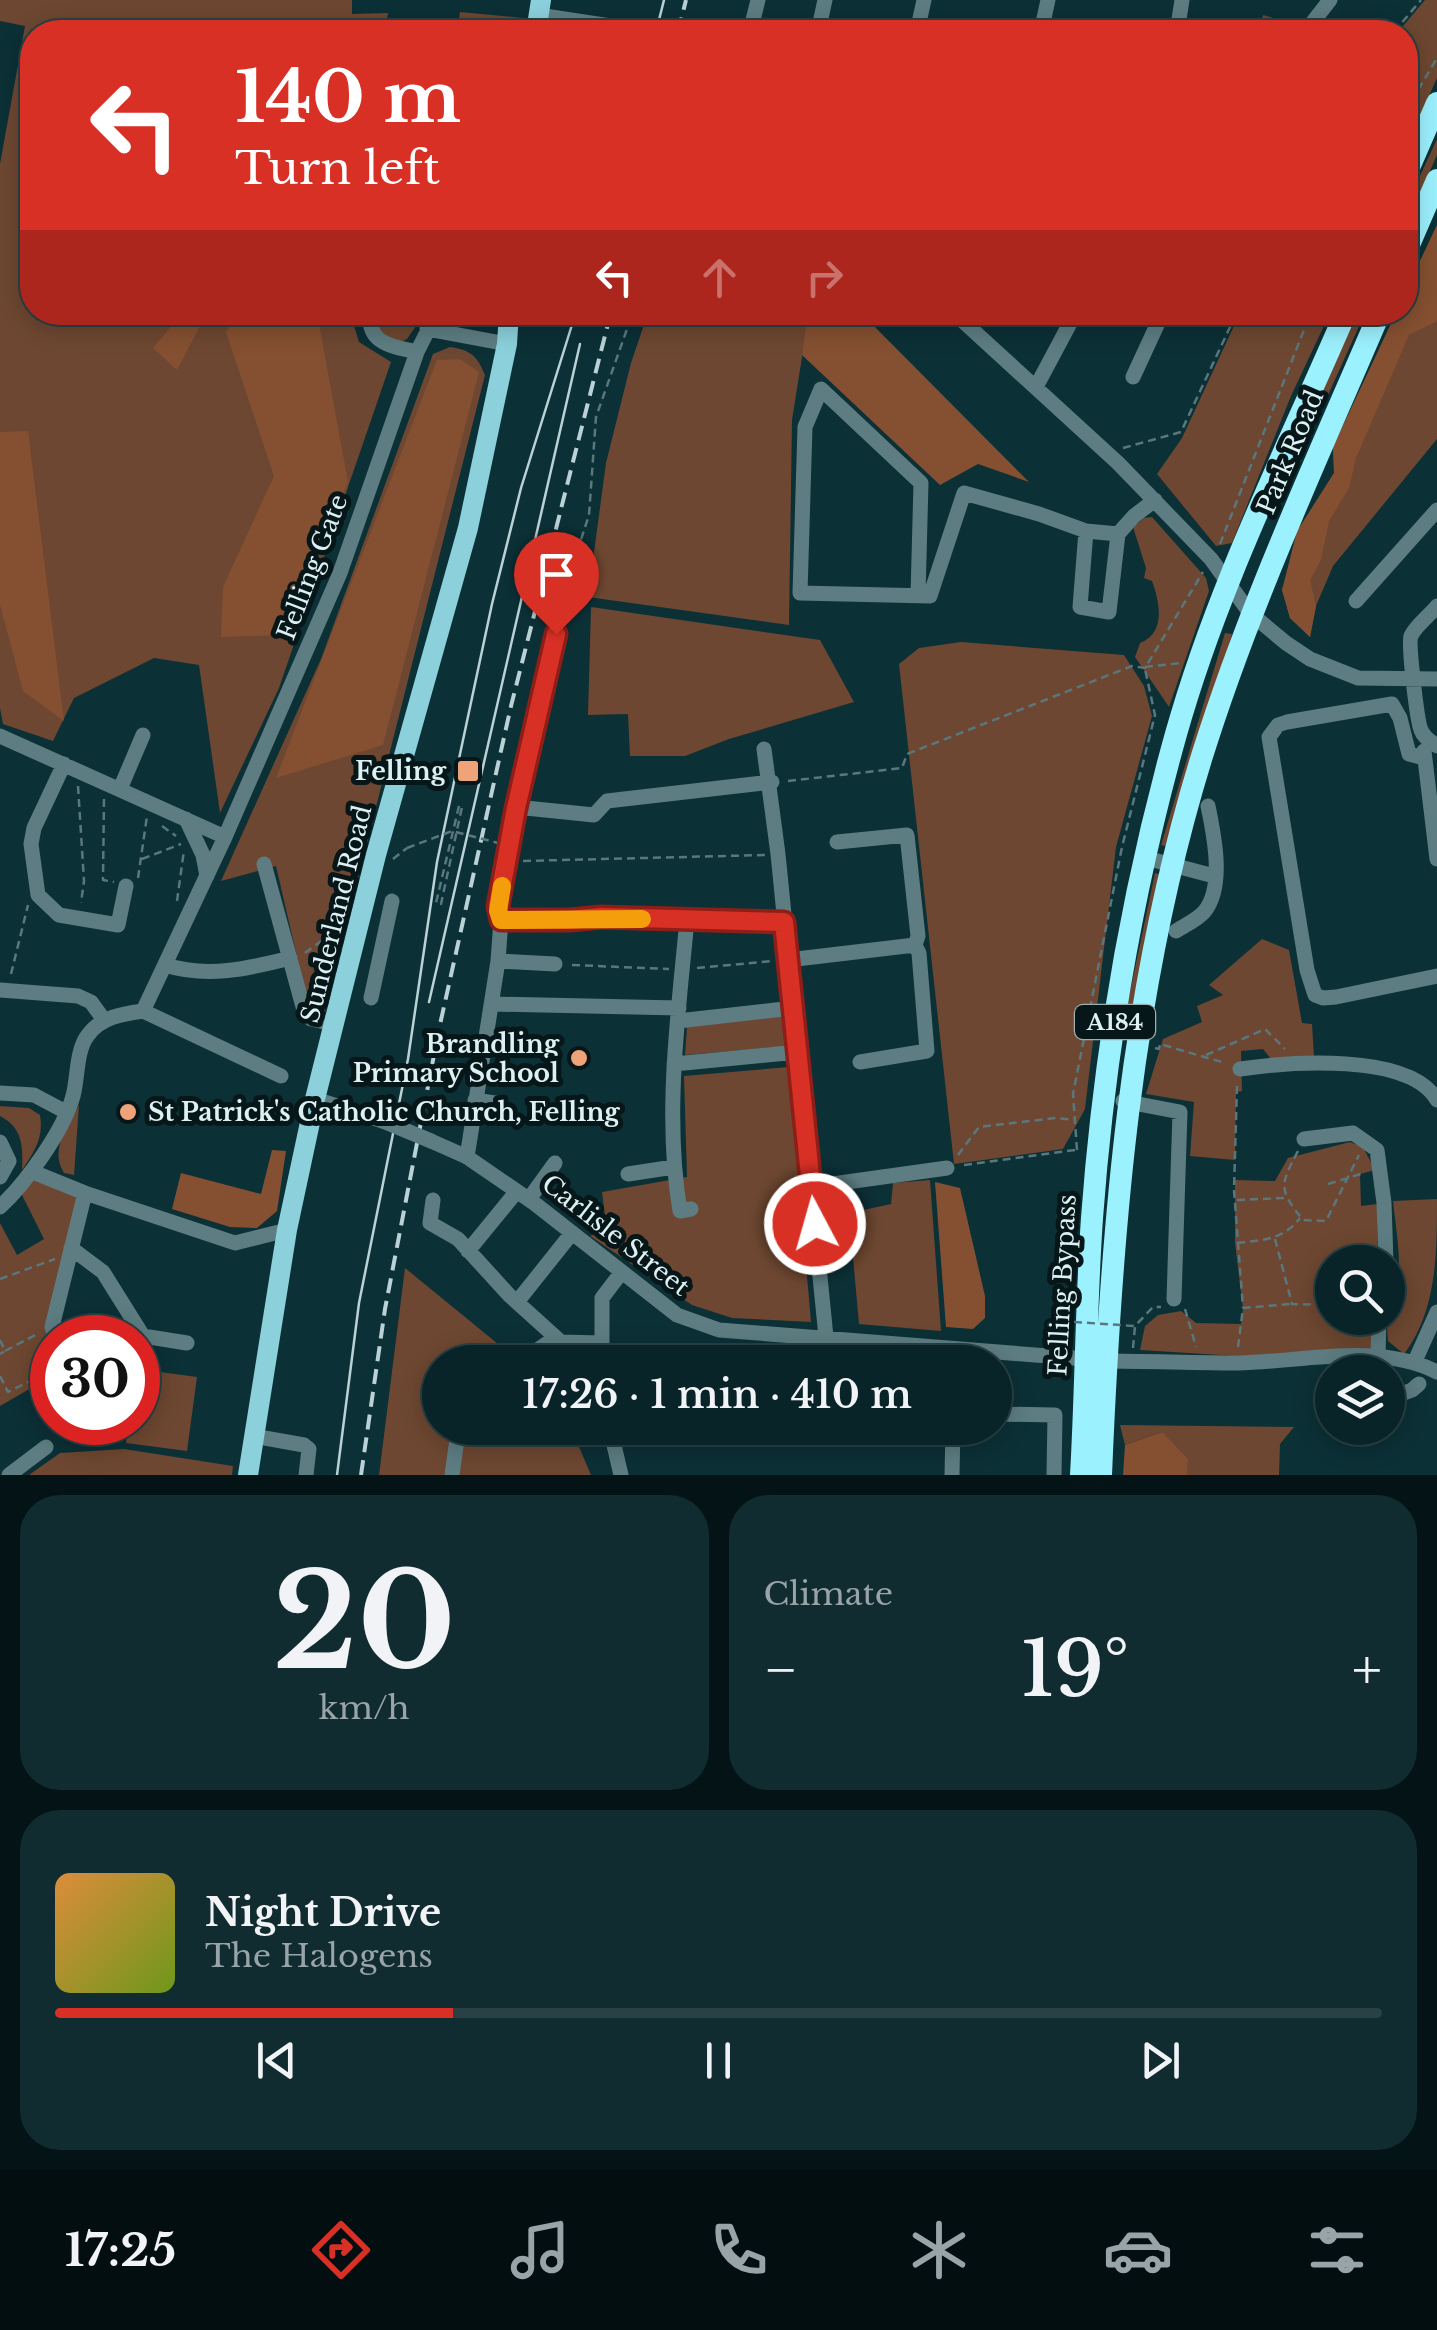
<!DOCTYPE html>
<meta charset="utf-8">
<style>
:root{--surface:#082428;--page:#112c30;--text:#f1f3f6;--muted:#98a4a8;--line:#294145;--accent:#d93025}
body{margin:0;font-family:"Libre Baskerville",serif;background:var(--page);color:var(--text);height:100vh;display:flex;flex-direction:column;font-size:38px;white-space:nowrap}
*{box-sizing:border-box;margin:0}
p{font-size:32px;color:var(--muted)}
.icon{flex:none;width:55px;height:55px;fill:none;stroke:currentColor;stroke-width:2;stroke-linecap:round;stroke-linejoin:round}
.map{position:relative;height:1475px;overflow:hidden}
.side{display:flex;flex-direction:column;gap:20px;padding:20px;background:#041416;flex:1}
.side>*{flex:none}
.banner{position:absolute;left:20px;top:20px;width:1398px;height:305px;border-radius:40px;box-shadow:0 5px 25px #0003,0 0 0 2px var(--line);background:#d93025;color:#fff;overflow:hidden}
.tools{position:absolute;left:1315px;top:1245px;display:grid;gap:20px}
.tools a{display:grid;place-items:center;width:90px;height:90px;border-radius:50%;background:var(--surface);box-shadow:0 5px 25px #0003,0 0 0 2px var(--line);font-size:50px}
.speed{position:absolute;left:30px;top:1315px;display:flex;gap:20px;font-size:50px;font-weight:700;text-align:center}
.speed>*{display:grid;place-content:center;width:130px;height:130px;border-radius:50%;background:var(--surface);box-shadow:0 5px 25px #0003,0 0 0 2px var(--line);line-height:1}
.speed .limit{border:15px solid #d22;background:#fff;color:#111}
.pin{position:absolute;display:grid;place-items:center;width:85px;height:85px;color:#fff;margin:-102px -42px;border-radius:50% 50% 50% 0;rotate:-45deg;box-shadow:0 0 10px #0007}
.pin .icon{rotate:45deg}
.me{position:absolute;width:110px;margin:-55px;rotate:354deg;stroke-linejoin:round;filter:drop-shadow(0 0 8px #0008)}
.turn{display:flex;align-items:center;gap:35px;height:210px;padding:0 50px;font-size:45px}
.turn .icon{width:130px;height:130px;stroke-width:2.5}
.turn b{display:block;font-size:70px;line-height:85px}
.lanes{display:flex;align-items:center;height:95px;padding:0 50px;background:#0003;justify-content:center;gap:50px;direction:ltr}
.lanes .off{opacity:.35}
.big{font-size:75px;font-weight:600;line-height:1.1}
.side .tile{flex:1;display:flex;flex-direction:column;justify-content:center;gap:15px;min-width:0;padding:0 35px;border-radius:40px;background:var(--page)}
.side .dial{align-items:center;gap:0}
.dial b{font-size:130px;line-height:1}
.song{display:flex;align-items:center;gap:30px}
.cover{width:120px;height:120px;border-radius:15px;background:linear-gradient(135deg,hsl(30 70% 55%),hsl(80 70% 35%))}
.played{height:10px;border-radius:5px;background:linear-gradient(90deg,var(--accent) 30%,var(--line) 30%)}
.keys{display:flex;justify-content:space-around;direction:ltr}
.heat{display:flex;justify-content:space-between;align-items:center;font-size:55px;direction:ltr}
.side .tiles{flex:1;display:grid;gap:20px;grid-template-columns:1fr 1fr}
.tile:last-child{grid-column:span 2}
.trip{position:absolute;left:422px;top:1345px;width:590px;height:100px;border-radius:50px;background:var(--surface);box-shadow:0 5px 25px #0003,0 0 0 2px var(--line);font-weight:600;line-height:100px;text-align:center}
.dock{display:flex;height:160px;justify-content:space-around;align-items:center;background:#030e10;color:var(--muted)}
.dock .icon{width:70px;height:70px}
.dock .current{color:var(--accent)}
.dock b{font-size:45px;color:var(--text)}
.map>svg:first-child{display:block}
.green{fill:#6d4731}
.forest{fill:#855031}
.lines{fill:none;stroke-linecap:round;stroke-linejoin:round}
.path{stroke:#59777c;stroke-width:2.5;stroke-dasharray:8 5;stroke-linecap:butt}
.minor{stroke:#5d7d82;stroke-width:15}
.major{stroke:#8bd0db;stroke-width:20}
.highway{stroke:#9cf1fe;stroke-width:22}
.tram{stroke:#bad1d5;stroke-width:2.5}
.rail{stroke:#bad1d5;stroke-width:4;stroke-dasharray:15 8;stroke-linecap:butt}
.path-bridge{stroke:#59777c;stroke-width:2.5;stroke-dasharray:8 5;stroke-linecap:butt}
.minor-bridge{stroke:#5d7d82;stroke-width:15}
.route-casing{stroke:#8d1f18;stroke-width:25}
.route{stroke:#d93025;stroke-width:18}
.slow{stroke:#f59e0b;stroke-width:18}
.poi-dot{fill:#efa378;stroke:#071618;stroke-width:4}
.labels{text-anchor:middle;stroke-width:10;stroke-linejoin:round;paint-order:stroke}
.shield{fill:#071618;stroke:#9dafb2;stroke-width:2.5}
.shield-label{font-size:22px;font-weight:bold;fill:#ddf1f4}
.street-label{font-size:25px;fill:#ddf1f4;stroke:#071618}
.poi-label{font-size:25px;font-weight:bold;fill:#ddf1f4;stroke:#071618;text-anchor:end}
</style>
<div class="map">
<svg width="1437" height="1475" viewBox="0 0 1437 1475">
<rect width="100%" height="100%" fill="#0b3036"/>
<path class="green" d="M0 0H352V14L388 13 385 32H32V312L350 313 359 342 391 362 279 688 220 813 199 665 154 658 74 698 53 741 3 724 0 708V164L25 26 0 21Z
M1425 0H1437V78L1405 150V32H1398Z
M460 12 523 18 521 32H457Z
M1263 15 1301 26 1296 32H1259Z
M1437 139V155L1405 227V208Z
M1437 225V439L1333 566 1316 606 1310 637 1290 618 1282 590 1317 501 1334 473 1333 447 1396 313 1405 312V293Z
M378 313H425L407 339 401 342 377 332Z
M648 313H809L792 420 789 625 588 597 606 463 631 363Z
M1240 313H1330L1291 396 1232 543 1216 546 1157 474 1182 438Z
M1357 313H1365L1283 495 1277 493Z
M450 347C470 350 477 355 485 375L324 1013 309 1009 276 866 221 881 321 659 433 354Z
M1152 517 1206 578 1209 591 1169 707 1135 657 1140 643C1166 633 1160 603 1152 581L1144 578 1146 568 1133 527 1144 518Z
M591 607 820 640 854 702 729 739 685 756H630L628 714 588 715Z
M1225 633 1232 634 1169 847 1161 845Z
M961 642 1124 655 1144 686 1152 716 1116 847 1085 1109 1063 1149 954 1164 899 664 919 648Z
M1155 873 1162 875 1131 1037 1121 1035Z
M1262 939 1289 950 1302 1023 1312 1024 1314 1057 1271 1059 1263 1049 1241 1051 1242 1091 1236 1092 1235 1160 1190 1156 1194 1102 1146 1094 1163 1039 1202 1022 1197 1006 1223 995 1209 985Z
M785 1014 789 1046 685 1055 687 1027Z
M789 1067 811 1322 732 1318 692 1305 590 1236 607 1231 602 1192 687 1177 684 1076Z
M79 1105 74 1175 64 1173C49 1149 68 1127 79 1105Z
M0 1106 29 1108 40 1115C44 1138 34 1152 22 1170 23 1146 23 1128 0 1116Z
M1350 1142 1363 1147 1375 1170 1360 1174 1361 1206 1377 1204 1378 1262H1332V1318H1372L1371 1349 1237 1356 1140 1350 1145 1326 1158 1315 1181 1311 1196 1323 1241 1324 1243 1308 1235 1243V1180L1275 1181 1288 1158Z
M34 1175 80 1195 52 1341V1376L0 1406V1223L17 1255 44 1239 20 1191Z
M930 1180 941 1331 859 1324 849 1213 891 1204 893 1183Z
M1437 1199C1437 1253 1437 1311 1404 1354L1388 1341C1385 1310 1392 1315 1397 1289 1402 1260 1396 1230 1393 1201Z
M405 1268 520 1362H440V1428H571L591 1475H379Z
M138 1369 197 1377 187 1451 126 1443 129 1423 138 1422Z
M1120 1425 1294 1427 1280 1444 1279 1475H1187L1162 1432 1125 1445Z
M124 1449 233 1466 232 1475H29L60 1453Z"/>
<path class="forest" d="M1437 225V321L1409 335 1356 458 1349 488 1329 521 1321 560 1310 580 1316 606 1310 637 1290 618 1282 590 1297 531 1334 473 1333 447 1396 313 1405 312V293Z
M182 313H207L177 370 153 348Z
M239 313H317L348 482 281 635 221 637 223 587 274 476 226 332Z
M808 313H861L1029 482 978 464 940 485 802 355Z
M460 359 479 372 383 745 276 778 437 360Z
M28 431 64 721 23 691 0 605V432Z
M272 1150 286 1151 277 1211 257 1228 230 1227 172 1209 181 1173 261 1194Z
M935 1182 960 1188 985 1296V1318L973 1329 946 1327Z
M1162 1432 1188 1459 1187 1475H1123L1125 1445Z"/>
<g class="lines">
<path class="path" d="M1394 32 1421 0
M1405 112 1437 58
M1123 448 1181 432 1237 312
M1220 544 1311 312
M573 564 589 515 596 417 633 312
M1145 667 1181 663
M788 781 902 768 907 754 1132 666 1145 668 1203 572
M78 786 84 881 81 903
M104 799 103 880 114 882
M459 806 436 903 441 904 462 807
M162 826 176 836
M142 859 181 844
M393 859 407 848
M523 861 765 855
M138 878 147 816
M177 901 184 850
M305 953 339 928
M572 965 669 969
M697 968 773 961
M11 974 28 905
M1155 1048 1159 1049 1160 1044 1225 1063
M1206 1055 1265 1029 1285 1049
M1237 1086 1234 1190 1243 1308
M1077 1150 1073 1094 1122 847 1155 715 1145 669
M1298 1151C1280 1185 1278 1189 1303 1220L1326 1221 1359 1155
M958 1155 979 1127 1055 1118 1075 1120
M964 1165 1075 1150
M1328 1184 1364 1173
M1237 1200 1284 1198
M1275 1239 1292 1304 1332 1305
M1237 1243C1263 1240 1283 1240 1300 1218
M0 1279 55 1259
M1185 1309 1196 1347
M0 1340 5 1351 0 1354
M1238 1347 1243 1308 1290 1304
M1133 1348 1135 1326 1153 1307H1161
M5 1351 39 1333
M0 1376 8 1392 52 1370"/>
<path class="minor" d="M538 15 650 32
M750 32 758 0
M818 32 825 0
M917 32 924 0
M1041 32 1048 0
M1177 32 1182 0
M1305 32 1330 0
M370 312C367 344 391 346 417 352
M953 312 1118 463 1211 559 1250 613 1286 643 1310 659 1358 678 1437 679
M427 329 507 344
M1133 377 1163 312
M1036 387 1076 312
M1118 534 1086 531 1080 607 1109 612 1118 534 1134 516 1155 500
M918 595 921 483 821 389 805 427 800 593 930 596 964 493 1039 514 1086 531
M1356 601 1437 510
M1437 606C1430 615 1415 626 1411 636 1408 643 1417 721 1421 730 1424 738 1430 741 1437 746
M0 736 225 837
M764 749 778 854 826 1337
M1424 751 1437 859
M1424 758 1409 754 1400 718 1392 704 1287 722 1278 725 1269 737 1307 970 1315 995 1323 998 1336 997 1437 976
M64 764 34 828 31 844 38 895 59 915 118 925 126 886
M120 789 143 735
M516 807 594 815 607 801 772 782
M186 819 203 855 207 876
M1146 858 1214 876
M264 864 305 1014 311 1019 334 1024
M501 920 571 921 601 917 784 922
M687 920C678 1016 664 1116 680 1211L691 1209
M1176 931C1185 925 1197 920 1204 912 1225 887 1214 835 1208 806
M788 960 915 945 918 936 907 835 837 842
M498 961 555 964
M165 965C207 978 248 969 290 958
M0 990 78 996 91 1002 104 1020
M371 998 392 901
M492 1004 679 1008
M143 1011 281 1076
M678 1021 793 1008
M860 1062 927 1051 919 953 915 945
M674 1064 797 1052
M1240 1069C1288 1062 1409 1052 1437 1100
M0 1093 34 1095 66 1112
M315 1099 383 1121
M475 1100 501 1104
M1123 1101 1180 1112 1174 1299
M1304 1139 1353 1133 1377 1150 1384 1203 1386 1262
M431 1141 467 1157 534 1203 677 1315 719 1330 1086 1359
M0 1142 9 1161 0 1177
M467 1157 498 961 501 920 498 906 516 807 568 580
M33 1172 85 1193 235 1243 287 1230
M628 1174 674 1167
M811 1187 947 1168
M529 1199 555 1163
M433 1200 430 1223 458 1239 509 1295 561 1342 601 1343
M0 1207C26 1183 64 1130 73 1096 78 1078 76 1050 88 1035 101 1017 122 1014 143 1011L225 837 340 573 417 352 437 312
M71 1248 103 1272 143 1336 187 1343
M468 1251 517 1191
M517 1302 572 1233
M56 1338 52 1327 85 1193
M1378 1356 1379 1318
M1105 1361C1149 1361 1194 1363 1238 1363 1302 1362 1378 1342 1437 1372
M1415 1361 1437 1312
M520 1362 555 1338
M602 1362V1298L621 1273
M1388 1399 1412 1390 1419 1384
M995 1414 1055 1415 1054 1475
M610 1428 621 1475
M1342 1434 1352 1428
M253 1436 304 1445 309 1449 306 1475
M9 1475 46 1447
M452 1475 457 1439 467 1428
M952 1475 953 1428"/>
<path class="major" d="M536 32 541 0
M248 1475 287 1230 315 1099 376 855 468 528 507 344 509 312"/>
<path class="highway" d="M1405 177 1437 103
M1405 254 1437 180
M1081 1475C1086 1389 1086 1303 1092 1218 1104 1055 1132 891 1176 734 1217 588 1286 451 1346 312
M1101 1475C1111 1233 1130 988 1202 756 1250 603 1317 459 1380 312"/>
<path class="tram" d="M656 32 664 0
M429 1002 580 344
M337 1475 359 1303 408 1059 437 862 492 604 521 488 576 312"/>
<path class="rail" d="M678 32 686 0
M361 1475 385 1309 439 1029 511 706 611 312"/>
<path class="path-bridge" d="M407 848 452 831 498 843
M1074 1322 1135 1326"/>
<path class="minor-bridge" d="M383 1121 431 1141"/>
</g>
<g class="lines">
<g class="route-casing">
<path id="route" d="M556 634 516 808 498 906 501 920H570L601 917 784 922 815 1224"/>
</g>
<use href="#route" class="route"/>
<path class="slow" d="M502 886 498 911 501 920 642 919"/>
</g>
<g class="poi-dot">
<rect x="456" y="759" width="24" height="24" rx="5"/>
<circle cx="579" cy="1058" r="10"/>
<circle cx="128" cy="1112" r="10"/>
</g>
<g class="labels">
<rect class="shield" x="1075" y="1005" width="80" height="34" rx="8"/>
<g class="shield-label">
<text x="1115" y="1030">A184</text>
</g>
<g class="street-label">
<text transform="translate(1290 452) rotate(-67)" y="9">Park Road</text>
<text transform="translate(312 567) rotate(-69)" y="9">Felling Gate</text>
<text transform="translate(336 914) rotate(-76)" y="9">Sunderland Road</text>
<text transform="translate(616 1235) rotate(38)" y="9">Carlisle Street</text>
<text transform="translate(1062 1285) rotate(-87)" y="9">Felling Bypass</text>
</g>
<g class="poi-label">
<text x="446" y="780">Felling</text>
<text x="559" y="1053">Brandling<tspan x="559" dy="29">Primary School</tspan></text>
<text x="148" y="1121" text-anchor="start">St Patrick's Catholic Church, Felling</text>
</g>
</g>
</svg>
<div class="tools">
<a><svg class="icon" aria-label="search" viewBox="0 0 24 24"><circle cx="10" cy="10" r="6"/><path d="M15 15l6 6"/></svg></a>
<a><svg class="icon" aria-label="layers" viewBox="0 0 24 24"><path d="M12 4l9 5-9 5-9-5zM3 14l9 5 9-5"/></svg></a>
</div>
<div class="speed"><div class="limit">30</div></div>
<div class="pin" style="left:556px;top:634px;background:#d93025"><svg class="icon" aria-label="arrive" viewBox="0 0 24 24"><path d="M6 21V4h12l-3 4 3 4H6"/></svg></div>
<svg class="me" style="left:815px;top:1224px" viewBox="-20 -20 40 40"><circle r="17" fill="#d93025" stroke="#fff" stroke-width="3"/><path d="M0-11L8 9 0 5-8 9z" fill="#fff"/></svg>
<div class="trip">17:26 · 1 min · 410 m</div>
<div class="banner">
<div class="turn"><svg class="icon" aria-label="left" viewBox="0 0 24 24"><path d="M17 20v-9H6M10 6l-5 5 5 5"/></svg><div><b>140 m</b>Turn left</div></div>
<div class="lanes"><svg class="icon" aria-label="left" viewBox="0 0 24 24"><path d="M17 20v-9H6M10 6l-5 5 5 5"/></svg><svg class="icon off" aria-label="ahead" viewBox="0 0 24 24"><path d="M12 20V5M6 11l6-6 6 6"/></svg><svg class="icon off" aria-label="right" viewBox="0 0 24 24"><path d="M7 20v-9h11M14 6l5 5-5 5"/></svg></div>
</div>
</div>
<section class="side">
<div class="tiles">
<div class="tile dial"><b>20</b><p>km/h</p></div>
<div class="tile"><p>Climate</p>
<div class="heat"><a>−</a><b class="big">19°</b><a>+</a></div>
</div>
<div class="tile">
<div class="song"><i class="cover"></i><div><b>Night Drive</b><p>The Halogens</p></div></div>
<div class="played"></div>
<div class="keys"><svg class="icon" aria-label="previous" viewBox="0 0 24 24"><path d="M18 5L8 12l10 7zM5 5v14"/></svg><svg class="icon" aria-label="pause" viewBox="0 0 24 24"><path d="M8 5v14M16 5v14"/></svg><svg class="icon" aria-label="next" viewBox="0 0 24 24"><path d="M6 5l10 7-10 7zM19 5v14"/></svg></div>
</div>
</div>
</section>
<nav class="dock">
<b>17:25</b>
<svg class="icon current" aria-label="directions" viewBox="0 0 24 24"><path d="M12 3l9 9-9 9-9-9zM9 14v-3h6M13 9l2 2-2 2"/></svg>
<svg class="icon" aria-label="music" viewBox="0 0 24 24"><path d="M9 18V5l10-2v13"/><circle cx="6" cy="18" r="3"/><circle cx="16" cy="16" r="3"/></svg>
<svg class="icon" aria-label="phone" viewBox="0 0 24 24"><path d="M5 4h4l2 5-3 2q2 4 5 5l2-3 5 2v4C11 20 4 13 5 4z"/></svg>
<svg class="icon" aria-label="climate" viewBox="0 0 24 24"><path d="M12 3v18M4 7l16 10M4 17L20 7"/></svg>
<svg class="icon" aria-label="car" viewBox="0 0 24 24"><path d="M5 17H2v-5l4-1 3-4h7l3 4 3 1v5h-3M9 17h6M6 11h13"/><circle cx="7" cy="17" r="2"/><circle cx="17" cy="17" r="2"/></svg>
<svg class="icon" aria-label="filters" viewBox="0 0 24 24"><path d="M4 7h16M4 17h16"/><circle cx="9" cy="7" r="2"/><circle cx="15" cy="17" r="2"/></svg>
</nav>
